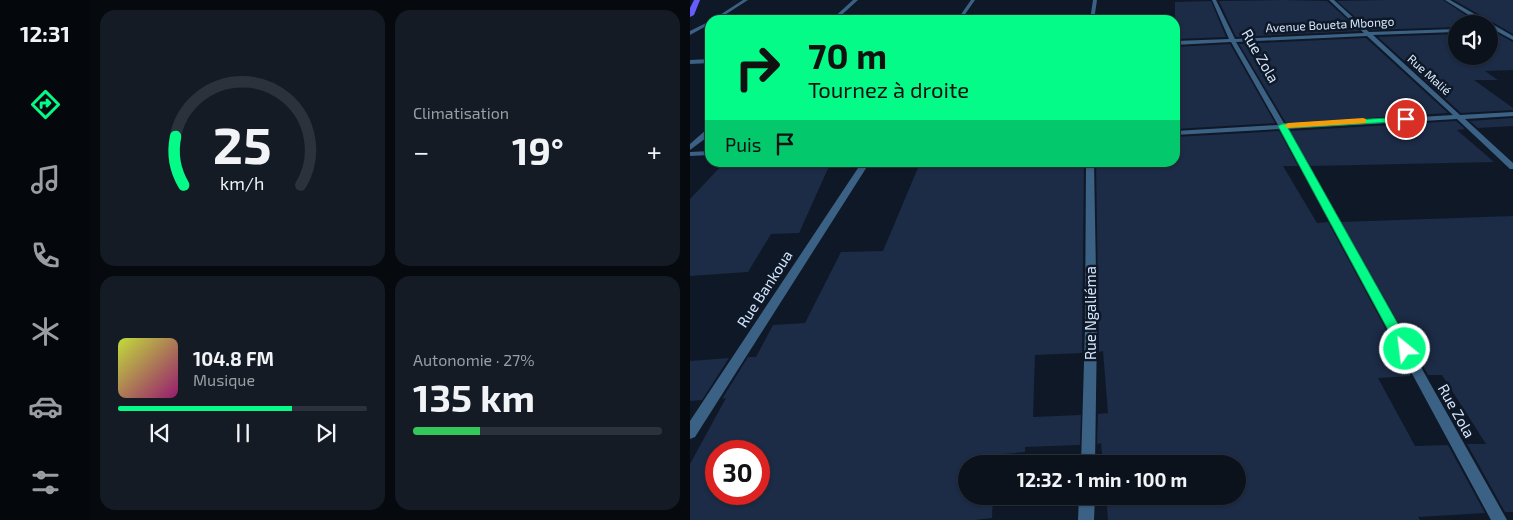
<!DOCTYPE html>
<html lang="fr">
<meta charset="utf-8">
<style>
:root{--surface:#0b121c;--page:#141b25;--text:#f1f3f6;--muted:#9a9ea3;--line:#2b323b;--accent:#04fb88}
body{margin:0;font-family:"Exo 2",sans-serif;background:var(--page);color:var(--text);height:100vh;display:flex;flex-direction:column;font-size:19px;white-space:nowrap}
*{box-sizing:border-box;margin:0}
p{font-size:16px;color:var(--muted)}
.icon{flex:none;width:28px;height:28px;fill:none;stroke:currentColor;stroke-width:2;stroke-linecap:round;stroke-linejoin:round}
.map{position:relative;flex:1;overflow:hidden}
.drawer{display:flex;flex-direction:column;gap:10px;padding:10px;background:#060a0f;width:600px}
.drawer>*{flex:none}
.banner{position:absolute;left:15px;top:15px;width:475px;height:152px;border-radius:15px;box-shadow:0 1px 4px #0004,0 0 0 1px var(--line);background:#04fb88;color:#111;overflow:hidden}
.tools{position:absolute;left:758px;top:15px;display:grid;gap:10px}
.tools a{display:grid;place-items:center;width:50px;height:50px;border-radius:50%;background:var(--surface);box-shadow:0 1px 4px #0004,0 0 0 1px var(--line);font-size:25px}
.speed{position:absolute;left:15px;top:440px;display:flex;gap:10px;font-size:25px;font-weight:700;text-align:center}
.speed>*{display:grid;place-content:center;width:65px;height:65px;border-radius:50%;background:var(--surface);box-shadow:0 1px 4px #0004,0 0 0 1px var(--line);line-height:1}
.speed .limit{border:8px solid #d22;background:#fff;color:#111}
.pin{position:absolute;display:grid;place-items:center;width:42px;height:42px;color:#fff;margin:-21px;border:2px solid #fff;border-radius:50%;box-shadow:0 1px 5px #0007}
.me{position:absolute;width:55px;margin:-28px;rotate:331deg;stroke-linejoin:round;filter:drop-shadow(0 0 4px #0008)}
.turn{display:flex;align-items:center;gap:18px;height:105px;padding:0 20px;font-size:22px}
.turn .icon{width:65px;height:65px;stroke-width:2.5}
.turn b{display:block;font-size:35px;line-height:42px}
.then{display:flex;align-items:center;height:48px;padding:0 20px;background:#0003;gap:10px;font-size:19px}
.big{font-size:38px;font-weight:700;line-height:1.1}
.drawer .card{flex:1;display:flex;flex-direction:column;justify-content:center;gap:8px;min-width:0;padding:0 18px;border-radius:15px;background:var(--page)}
.drawer .dial{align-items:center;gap:0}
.dial svg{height:130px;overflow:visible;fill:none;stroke:var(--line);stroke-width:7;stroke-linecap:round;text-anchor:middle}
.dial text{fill:var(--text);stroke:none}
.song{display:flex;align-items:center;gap:15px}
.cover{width:60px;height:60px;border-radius:8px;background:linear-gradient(135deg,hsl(70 70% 55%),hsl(320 70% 35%))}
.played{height:5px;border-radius:2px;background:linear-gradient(90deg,var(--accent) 70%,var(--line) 70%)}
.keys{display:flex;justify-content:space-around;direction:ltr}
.heat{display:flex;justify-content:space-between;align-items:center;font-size:28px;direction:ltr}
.charge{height:8px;border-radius:4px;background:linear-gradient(90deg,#34c759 27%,var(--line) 0)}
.drawer .tiles{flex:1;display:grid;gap:10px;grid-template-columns:repeat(2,1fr)}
.trip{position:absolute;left:268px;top:455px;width:288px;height:50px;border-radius:25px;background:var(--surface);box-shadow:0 1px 4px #0004,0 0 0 1px var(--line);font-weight:700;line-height:50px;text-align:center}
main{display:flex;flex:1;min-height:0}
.tab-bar{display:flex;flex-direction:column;width:90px;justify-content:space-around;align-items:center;background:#04070b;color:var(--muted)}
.tab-bar .icon{width:35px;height:35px}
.tab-bar .active{color:var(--accent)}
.tab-bar b{font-size:22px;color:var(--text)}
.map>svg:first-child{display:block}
.building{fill:#1c2b46;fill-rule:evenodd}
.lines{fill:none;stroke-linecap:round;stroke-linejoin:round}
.street{fill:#3b6184;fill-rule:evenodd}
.primary{fill:#675dfd;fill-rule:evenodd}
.route{fill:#04fb88;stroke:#03a358}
.slow{fill:#f59e0b}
.labels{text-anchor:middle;stroke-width:5;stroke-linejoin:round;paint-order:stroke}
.far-street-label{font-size:12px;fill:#d4e7fe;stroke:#0f1826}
.street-label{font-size:15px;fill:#d4e7fe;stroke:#0f1826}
</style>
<main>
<nav class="tab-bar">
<b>12:31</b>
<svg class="icon active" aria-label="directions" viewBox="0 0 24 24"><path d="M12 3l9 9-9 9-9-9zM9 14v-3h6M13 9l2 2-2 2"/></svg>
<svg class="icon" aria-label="music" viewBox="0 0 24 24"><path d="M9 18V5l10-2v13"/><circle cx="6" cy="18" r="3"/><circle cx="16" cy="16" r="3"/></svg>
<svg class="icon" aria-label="phone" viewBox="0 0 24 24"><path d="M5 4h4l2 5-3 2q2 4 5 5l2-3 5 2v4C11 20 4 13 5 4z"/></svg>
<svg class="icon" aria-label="climate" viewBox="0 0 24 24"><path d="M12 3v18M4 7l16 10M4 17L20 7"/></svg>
<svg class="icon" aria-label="car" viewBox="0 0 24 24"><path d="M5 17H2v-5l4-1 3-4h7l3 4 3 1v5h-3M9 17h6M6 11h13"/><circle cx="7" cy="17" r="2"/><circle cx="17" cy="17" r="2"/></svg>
<svg class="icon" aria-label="filters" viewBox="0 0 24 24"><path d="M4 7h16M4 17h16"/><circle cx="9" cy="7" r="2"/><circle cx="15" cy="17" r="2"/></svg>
</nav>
<section class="drawer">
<div class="tiles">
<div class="card dial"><svg viewBox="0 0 100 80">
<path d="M14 69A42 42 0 1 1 86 69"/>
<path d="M14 69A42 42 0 0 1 9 39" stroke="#04fb88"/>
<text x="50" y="56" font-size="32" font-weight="700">25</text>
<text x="50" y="72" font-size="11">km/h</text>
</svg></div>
<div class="card"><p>Climatisation</p>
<div class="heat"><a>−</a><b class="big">19°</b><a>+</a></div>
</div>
<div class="card">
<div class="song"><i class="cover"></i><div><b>104.8 FM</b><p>Musique</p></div></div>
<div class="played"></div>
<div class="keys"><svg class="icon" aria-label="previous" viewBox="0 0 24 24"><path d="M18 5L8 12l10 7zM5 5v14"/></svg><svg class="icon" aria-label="pause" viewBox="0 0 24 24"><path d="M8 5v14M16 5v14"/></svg><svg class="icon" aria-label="next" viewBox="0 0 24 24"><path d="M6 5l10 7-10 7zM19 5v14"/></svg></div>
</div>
<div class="card"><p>Autonomie · 27%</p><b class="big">135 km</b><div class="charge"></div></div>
</div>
</section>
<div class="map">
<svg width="823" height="520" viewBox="0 0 823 520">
<rect width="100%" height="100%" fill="#0f1826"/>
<path class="building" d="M594 0 637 1 670 31 546 37 529 1Z
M695 0H753L789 24H766V27L680 30 647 1Z
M764 0H823V34Z
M521 1 536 37 485 39V2Z
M799 29 823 42V70L795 71 808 80H784L823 108V110L771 113 688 37 766 34V56H799Z
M676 38 758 113 596 123 549 44Z
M540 44 585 123 485 129V47Z
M823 118V126L788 128 780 121Z
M766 121 775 129 767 130 804 162 620 166 600 131Z
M589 131 608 166H593L627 223 638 222 721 376 688 378 725 446 758 445 795 513 728 517 730 520H418L416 496H546V464H413L411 443 407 444 408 414 418 413 413 351 409 352 406 162H485V137Z
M141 162 109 233 81 234 58 272 0 276V199L33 164Z
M394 162 392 353 345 355 343 417 391 415 390 445 335 447V452L304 455V464H276V496H303L302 518 284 520H0V464L36 398 32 399 58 357H66L83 325 115 323 151 252 193 251 230 163ZM26 451H69V494H26Z
M823 216V512H815L777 444H796L752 375H738L651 222Z
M39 358 12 400 0 401V361Z"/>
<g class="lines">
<path class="street" d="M53 0H58L27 20H22Z
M163 0H168L146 20H141Z
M281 0H285L271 20H267Z
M403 0H407L404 20H400Z
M522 0H526L545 39 674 33 639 0H644L679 32 766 29V32L683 35 770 115 823 112V116L775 119 823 163V169H820L767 119 597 129 817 520H801L590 129 485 135V131L588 125 541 42 485 45V41L539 39ZM677 36 763 115 595 125 546 42Z
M755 0H760L823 36V40L799 27V24H793Z
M20 21V24L0 35V31Z
M20 59V63L0 64V60Z
M17 129H20V135L0 150V144Z
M20 151V155L0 156V152Z
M172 162H180L5 437 0 439V421Z
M396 162H404L407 329 405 464H391L395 329Z
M389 496H405L404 520H388Z"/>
<path class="primary" d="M4 0H10L4 15 0 17V8Z"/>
</g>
<path class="route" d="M716 117 720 119 719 121 598 128 722 349 720 352 715 354 710 352 588 126 592 124Z"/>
<path class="slow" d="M673 118 676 119V123L598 128 594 126 598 123Z"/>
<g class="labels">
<g class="far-street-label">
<text transform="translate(640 25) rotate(-3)" y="4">Avenue Boueta Mbongo</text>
<text transform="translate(739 75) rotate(42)" y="4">Rue Malié</text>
</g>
<g class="street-label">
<text transform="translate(570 56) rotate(60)" y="5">Rue Zola</text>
<text transform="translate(75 289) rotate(-57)" y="5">Rue Bankoua</text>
<text transform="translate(401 313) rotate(-90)" y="5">Rue Ngaliéma</text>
<text transform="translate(766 411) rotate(61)" y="5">Rue Zola</text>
</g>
</g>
</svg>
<div class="tools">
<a><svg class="icon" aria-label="sound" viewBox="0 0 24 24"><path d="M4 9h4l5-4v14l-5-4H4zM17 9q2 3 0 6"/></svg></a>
</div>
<div class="speed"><div class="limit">30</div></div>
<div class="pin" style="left:716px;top:119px;background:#d93025"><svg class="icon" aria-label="arrive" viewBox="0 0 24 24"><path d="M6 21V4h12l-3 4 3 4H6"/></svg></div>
<svg class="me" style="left:715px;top:349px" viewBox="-20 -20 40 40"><circle r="17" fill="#04fb88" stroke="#fff" stroke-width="3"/><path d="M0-11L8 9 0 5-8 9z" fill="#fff"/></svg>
<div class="trip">12:32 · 1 min · 100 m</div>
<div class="banner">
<div class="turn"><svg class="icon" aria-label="right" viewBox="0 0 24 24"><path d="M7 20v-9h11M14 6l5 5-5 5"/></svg><div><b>70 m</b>Tournez à droite</div></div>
<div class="then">Puis<svg class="icon" aria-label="arrive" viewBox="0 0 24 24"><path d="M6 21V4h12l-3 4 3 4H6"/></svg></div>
</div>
</div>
</main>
